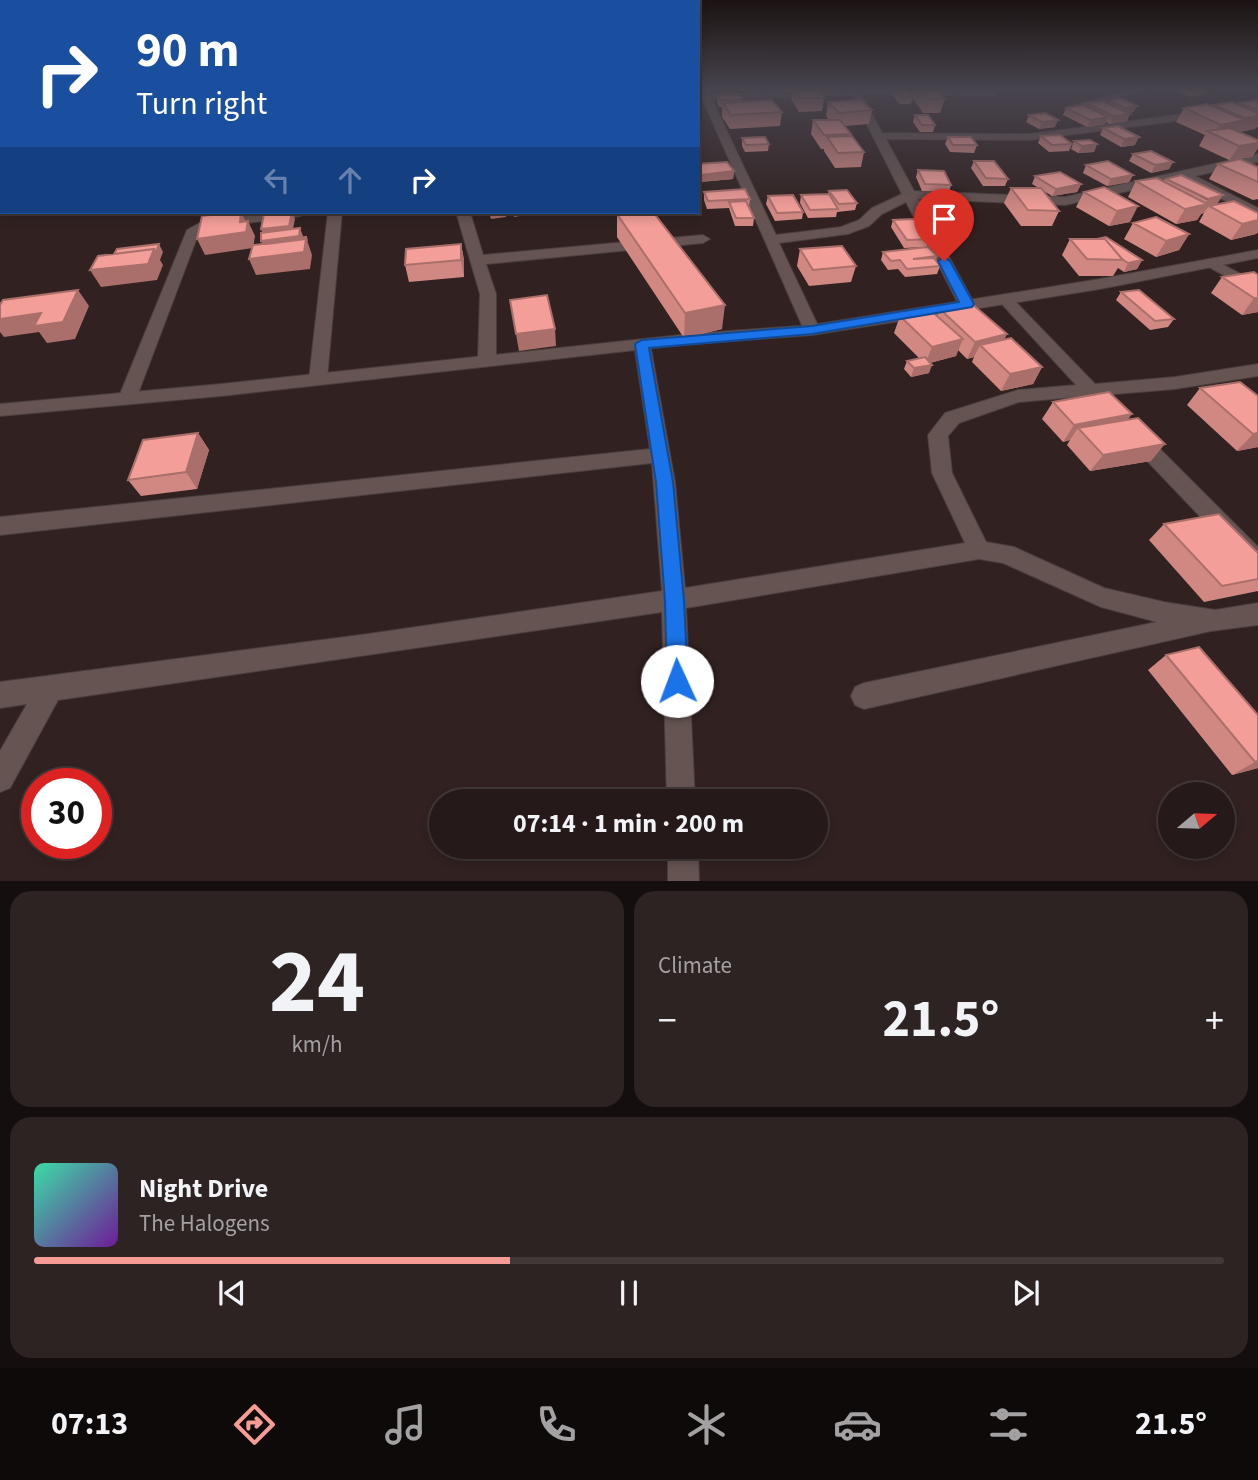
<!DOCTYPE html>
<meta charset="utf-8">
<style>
:root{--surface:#251a19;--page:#2d2322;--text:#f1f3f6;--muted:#a3a1a2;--line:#423838;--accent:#f59c95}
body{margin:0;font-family:"Source Sans 3",sans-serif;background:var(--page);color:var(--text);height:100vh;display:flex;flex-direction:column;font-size:26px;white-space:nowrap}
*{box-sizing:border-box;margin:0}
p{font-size:23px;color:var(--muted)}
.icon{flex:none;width:38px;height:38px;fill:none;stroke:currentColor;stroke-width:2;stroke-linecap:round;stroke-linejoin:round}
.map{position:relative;height:881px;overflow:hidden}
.panel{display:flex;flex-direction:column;gap:10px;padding:10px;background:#140e0e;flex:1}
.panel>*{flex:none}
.hud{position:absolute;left:0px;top:0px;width:700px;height:214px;box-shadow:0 4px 10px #0003,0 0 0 2px var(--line);background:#1a4fa0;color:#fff;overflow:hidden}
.needle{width:46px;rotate:71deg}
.fabs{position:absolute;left:1158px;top:782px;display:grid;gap:14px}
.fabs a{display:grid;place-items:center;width:77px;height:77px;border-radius:50%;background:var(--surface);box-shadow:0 4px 10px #0003,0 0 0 2px var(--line);font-size:35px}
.speed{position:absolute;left:21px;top:768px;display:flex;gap:14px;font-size:35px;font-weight:700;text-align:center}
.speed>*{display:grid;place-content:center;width:91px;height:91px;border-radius:50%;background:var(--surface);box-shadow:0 4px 10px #0003,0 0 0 2px var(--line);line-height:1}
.speed .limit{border:10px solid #d22;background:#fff;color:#111}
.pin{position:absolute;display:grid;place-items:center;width:60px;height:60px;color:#fff;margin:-72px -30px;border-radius:50% 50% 50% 0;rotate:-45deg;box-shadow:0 0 7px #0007}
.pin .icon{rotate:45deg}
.me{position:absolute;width:77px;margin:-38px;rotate:358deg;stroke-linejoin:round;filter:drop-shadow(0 0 5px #0008)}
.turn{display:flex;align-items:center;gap:24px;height:147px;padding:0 21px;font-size:32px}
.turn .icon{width:91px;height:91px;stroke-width:2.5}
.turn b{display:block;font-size:49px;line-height:60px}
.lanes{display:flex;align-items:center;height:66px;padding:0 21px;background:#0003;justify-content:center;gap:35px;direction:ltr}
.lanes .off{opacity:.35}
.big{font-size:52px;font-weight:700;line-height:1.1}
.panel .widget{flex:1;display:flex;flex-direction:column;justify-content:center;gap:10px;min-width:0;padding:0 24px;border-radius:21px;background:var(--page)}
.panel .dial{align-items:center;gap:0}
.dial b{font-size:91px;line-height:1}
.song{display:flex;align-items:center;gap:21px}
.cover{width:84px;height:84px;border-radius:10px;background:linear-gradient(135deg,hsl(160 70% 55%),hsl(280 70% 35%))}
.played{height:7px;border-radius:4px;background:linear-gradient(90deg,var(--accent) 40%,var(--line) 40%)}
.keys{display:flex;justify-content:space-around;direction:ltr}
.heat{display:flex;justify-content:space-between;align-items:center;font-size:38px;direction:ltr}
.panel .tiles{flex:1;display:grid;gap:10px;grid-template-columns:1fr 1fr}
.widget:last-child{grid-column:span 2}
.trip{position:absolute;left:429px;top:789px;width:399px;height:70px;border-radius:35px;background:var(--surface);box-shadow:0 4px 10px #0003,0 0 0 2px var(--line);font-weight:700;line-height:70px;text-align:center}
.dock{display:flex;height:112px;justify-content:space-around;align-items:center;background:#0f0a0a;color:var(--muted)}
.dock .icon{width:49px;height:49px}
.dock .active{color:var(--accent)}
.dock b{font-size:32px;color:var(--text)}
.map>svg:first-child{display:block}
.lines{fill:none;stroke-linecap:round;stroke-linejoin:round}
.minor-casing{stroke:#4a3e3d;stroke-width:2}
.tertiary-casing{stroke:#4a3e3d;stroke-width:2}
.minor{fill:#655452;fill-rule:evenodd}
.tertiary{fill:#655452;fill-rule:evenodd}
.wall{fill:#d18883}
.shaded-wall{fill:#aa6f6a}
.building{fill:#f39e98;stroke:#aa6f6a;stroke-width:2}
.route{fill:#1a73e8;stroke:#114b97;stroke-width:2}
</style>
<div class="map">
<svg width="1258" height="882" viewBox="0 0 1258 882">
<rect width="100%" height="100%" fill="#312221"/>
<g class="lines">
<g class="minor-casing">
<path id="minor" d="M698 89H707L776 235 841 227 859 220 872 208 902 194 852 95 717 99 713 98V94L849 89 993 90 998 93 993 96 861 93 882 133 1029 134 1169 116 1258 100V106L1169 122 1029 140 886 139 914 191 1065 197 1258 154V162L1195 176 1258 208V217L1182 179 1065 205 918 199 975 305 967 310 959 305 906 202 882 214 869 226 848 234 779 243 820 330 812 335 804 330Z
M1133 89H1150L1072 110 1067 107Z
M271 212H308L301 216 209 228 198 235 136 399 133 403H121L118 399 187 230 205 220Z
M328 212H342L327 379 318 385 309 379Z
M456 212H470L483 255 703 235 710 239 703 243 486 264 496 294V360L487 365 478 360 480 294Z
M1212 259 1258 283V294L1207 266 1205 263 1207 260Z
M1005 294 1010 296 1095 384 1175 377 1258 364V376L1175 389 1103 395 1095 400 1087 396 1019 402 959 423 948 436 952 473 986 542 1014 547 1104 588 1164 602 1215 610 1258 603V625L1211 631 864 709 855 705 851 696 855 687 864 683 1157 622 1101 607 1003 563 979 559 686 608 695 802H667L662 612 58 700 10 788 0 792V751L27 704 0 708V682L368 634 662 591 652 463 0 535V517L650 449 634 344 642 339 650 344 675 482 685 588 965 543 932 473 928 435 945 413 1018 390 1076 385 1000 302 997 299 1000 296Z
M1138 432 1145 434 1258 547V571L1250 569 1131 444 1128 439 1131 434Z
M668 847H698L699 882H668Z"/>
</g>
<g class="tertiary-casing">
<path id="tertiary" d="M1258 250V258L1100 289 812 335 690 344 221 396 0 416V404L221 384 690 334 812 325 1100 279Z"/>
</g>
<use href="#minor" class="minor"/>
<use href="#tertiary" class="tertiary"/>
</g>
<path class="wall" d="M734 89H759V90L735 91Z
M777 89H819L824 98 822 111 799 112 791 99 793 92H779Z
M894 89H906L910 94 912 89H936L945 99 940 113H923L913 99 911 104H900L892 95Z
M1170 89H1209L1206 94 1191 97Z
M718 95 742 100V102L782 112 780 126 730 129 722 117V107H719L717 102Z
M1258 100V126L1255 129 1239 132 1258 140V148L1252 157 1229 160 1199 146 1205 135 1176 122 1184 108 1213 107 1214 105 1238 104 1239 103Z
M1109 101 1137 106 1133 112 1129 113 1130 114 1127 121 1110 124 1106 122 1105 124 1087 127 1063 115 1066 108 1085 106 1086 103H1108Z
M828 102 872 110 869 124 845 126 851 134V136L864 152 861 167 835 168 824 151V149H821L811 134 813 120H829L826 116Z
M915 115 935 125 933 132H920L913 122Z
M1029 115 1055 127 1039 129 1026 122Z
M1103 128 1135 145 1121 147 1100 135Z
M1041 136 1072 144 1069 151 1049 152 1038 143Z
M948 137 977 145 974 153 950 152 945 144Z
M742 138 769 144 768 151 745 152 742 146Z
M1074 141 1097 144 1094 152 1078 153 1071 149Z
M1133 154 1173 162 1169 169 1151 173 1129 161Z
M974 161 1008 179 1005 186H983L971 168Z
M698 164 734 171 733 179 700 182 698 179Z
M1218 164 1258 167V199L1253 200 1209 179Z
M1086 165 1133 175 1129 182 1107 186 1083 173Z
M918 170 951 185 949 192 922 191 916 177Z
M1035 176 1081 184 1077 192 1052 196 1042 190 1059 211 1052 226H1021L1004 203 1011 188H1039L1032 184Z
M1166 179 1217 205 1258 213V232L1256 234 1231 240 1199 222 1204 213 1201 214 1197 220 1176 224 1128 197 1136 181H1164Z
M1104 187 1130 222 1109 226 1076 207 1084 192Z
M829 191 857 203 855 210 837 212 836 217 808 218 800 203 801 195 828 194Z
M704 192 750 199 749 206 754 218 753 226H735L729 208 707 209 704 200Z
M768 196 803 212 802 219 775 221 766 204Z
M617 214 722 329 684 338 617 237Z
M893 220 930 239 927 247 937 256 936 260 940 266 937 274 905 277 898 269 888 270 881 260 883 252 927 247 904 248 891 227Z
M1133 223 1189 234 1179 250 1156 257 1124 239Z
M1070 239 1142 260 1137 269 1124 272 1118 268 1113 276H1079L1062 255Z
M461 244 464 260V277L409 282 405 265Z
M800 249 856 266 851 282 809 286 797 266Z
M1254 272 1258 312 1242 315 1211 293 1222 277Z
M1121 292 1174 319 1168 327 1150 330 1116 300Z
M940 309 1005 339 1042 367 1033 384 1001 391 972 362 974 357 967 359 958 350 956 356 930 363 929 373 911 377 904 369 907 361 919 358 894 333 900 316H937Z
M1240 382 1258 447 1237 451 1187 405 1200 388Z
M1053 402 1151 461 1090 471 1067 445 1070 440 1063 442 1042 419Z
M198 433 209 450 197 489 141 496 128 480Z
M1164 524 1258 553V591L1204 602 1149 540Z
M1166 655 1258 715V768L1232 775 1148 670Z"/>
<path class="shaded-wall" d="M1201 89H1209L1206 94 1191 97 1194 90Z
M1137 106 1133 112 1121 115 1125 108Z
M1130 114 1127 121 1110 124 1113 116Z
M1258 116V126L1255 129 1215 135 1221 125 1244 120 1245 118Z
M1108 117 1105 124 1087 127 1090 120Z
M1058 120 1055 127 1039 129 1042 122Z
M1139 137 1135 145 1121 147 1124 139Z
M1258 143V148L1252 157 1229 160 1239 146Z
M1097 144 1094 152 1078 153 1082 146Z
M1173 162 1169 169 1151 173 1155 165Z
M734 171 733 179 700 182 701 175Z
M1133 175 1129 182 1107 186 1111 179Z
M1081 184 1077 192 1052 196 1056 189Z
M1223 195 1214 209 1209 206 1204 213 1201 214 1197 220 1176 224 1185 209 1204 205 1208 199Z
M1138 206 1130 222 1109 226 1117 211Z
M241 212 247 224 248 221 255 236 253 248 205 255 197 239 240 222Z
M292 212 295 219 292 234 264 237 261 229Z
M489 212H505L506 217 491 219Z
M513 212H531V214L514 217Z
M1258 220V232L1256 234 1231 240 1242 224Z
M300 228 303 236 302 243 306 237 312 255 310 269 256 275 249 259 264 249 261 241Z
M1189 234 1179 250 1156 257 1166 241Z
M159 244 163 252 160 260 163 265 157 280 101 287 90 270 154 249Z
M461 244 464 260V277L461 260Z
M1142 260 1137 269 1124 272 1128 263Z
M78 290 89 306 75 339 47 343 39 332 4 337 0 332V319Z
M1254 298H1258V312L1242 315Z
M725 305 722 329 684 338 685 313Z
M555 329 556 346 519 351 516 334Z
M1007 334 999 351 980 345 974 357 967 359 975 342Z
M963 339 956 356 925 364 932 347Z
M932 365 929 373 911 377 914 368Z
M1042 367 1033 384 1001 391 1010 374Z
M1132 414 1120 431 1078 428 1070 440 1063 442 1074 425Z
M198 433 209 450 197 489 186 472Z
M1258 433V447L1237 451 1253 434Z
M1165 444 1151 461 1090 471 1103 455Z
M1258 761V768L1232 775 1255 762Z"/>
<path class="building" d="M796 89H819L824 98H801Z
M895 89H906L913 97 902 98Z
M919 89H936L945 99H927Z
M740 94 742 100H720L718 95Z
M1121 98 1137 106 1125 108 1109 101Z
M772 100 782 112 731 115 723 103Z
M861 100 872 110 839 113 828 102Z
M1258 100V110L1239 103Z
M1103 101 1130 114 1113 116 1086 103Z
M1232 102 1258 113V116L1245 118 1214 105Z
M1207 104 1245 120 1221 125 1184 108Z
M1084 105 1108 117 1090 120 1066 108Z
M1045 113 1058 120 1042 122 1029 115Z
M915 115H928L935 125H922Z
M813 120H840L851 134 824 135Z
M1118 126 1139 137 1124 139 1103 128Z
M1230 128 1258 140V143L1239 146 1207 131Z
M1060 135 1072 144 1052 145 1041 136Z
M852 136 864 152 838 153 827 137Z
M765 137 769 144 746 145 742 138Z
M948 137H971L977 145H953Z
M1090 140 1097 144 1082 146 1074 141Z
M1151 151 1173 162 1155 165 1133 154Z
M1240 159 1258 167V182L1218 164Z
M974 161H994L1008 179 986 178Z
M1108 161 1133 175 1111 179 1086 165Z
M727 162 734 171 701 175 698 171V164Z
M918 170 944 171 951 185 925 184Z
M1060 172 1081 184 1056 189 1035 176Z
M1181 175 1223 195 1208 199 1166 179Z
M1157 178 1207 204 1185 209 1136 181Z
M1104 187 1138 206 1117 211 1084 192Z
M1011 188H1041L1059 211 1028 210Z
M745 189 750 199 708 201 704 192Z
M847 190 857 203 839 204 829 191Z
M829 194 838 209 810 210 801 195Z
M793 195 803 212 777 213 768 196Z
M746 201 754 218H736L729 202Z
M1234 201 1258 213V220L1242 224 1209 206Z
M235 212H241L240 222 248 221 246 232 197 239 202 216Z
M285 212H292L289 226 261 229 264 214Z
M631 212H653L725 305 685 313 617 214Z
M1156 217 1189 234 1166 241 1133 223Z
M915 219 930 239 907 240 893 220Z
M300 228 299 236 261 241V233Z
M306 237 307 241 306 239 266 244Z
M1106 237 1142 260 1128 263 1122 259 1105 239H1097Z
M306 239 304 252 249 259 253 245Z
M1070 239H1105L1123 260 1087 259Z
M159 244 156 252 154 249 114 254 117 249Z
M461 244V260L405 265 406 249Z
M842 246 856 266 813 270 800 249Z
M928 247 937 256 913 259 934 258 940 266 907 269 900 260 891 261 883 252Z
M154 249 148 264 90 270 98 256Z
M1254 272 1258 275V298H1254L1222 277Z
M78 290 63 322 34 326 41 313 0 319V305L3 300Z
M1139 290 1174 319 1155 321 1121 292Z
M547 295 555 329 516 334 510 300Z
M971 303 1007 334 975 342 940 309Z
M929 309 963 339 932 347 900 316Z
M1011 338 1042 367 1010 374 980 345Z
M925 357 932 365 914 368 907 361Z
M1240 382 1258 396V433L1253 434 1200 388Z
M1109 392 1132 414 1074 425 1053 402Z
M1138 418 1165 444 1103 455 1078 428Z
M198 433 186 472 128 480 143 440Z
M1219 514 1258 553V579L1222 586 1164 524Z
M1199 647 1258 715V761L1255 762 1166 655Z"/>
<linearGradient id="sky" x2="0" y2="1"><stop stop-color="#1b1312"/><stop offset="0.42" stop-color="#48444e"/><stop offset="1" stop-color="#48444e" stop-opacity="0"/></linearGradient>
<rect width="1258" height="212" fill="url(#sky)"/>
<path class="route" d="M944 257 950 261 974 304 972 307 812 334 649 348 673 482 684 601 688 681 685 688 677 691 670 688 667 681 665 601 656 482 635 344 642 340 812 326 959 302 938 261Z"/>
</svg>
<div class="fabs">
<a><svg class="needle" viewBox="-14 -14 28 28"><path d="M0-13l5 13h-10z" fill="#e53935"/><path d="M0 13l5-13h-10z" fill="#a3a1a2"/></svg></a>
</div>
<div class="speed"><div class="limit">30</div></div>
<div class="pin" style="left:944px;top:261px;background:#d93025"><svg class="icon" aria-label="arrive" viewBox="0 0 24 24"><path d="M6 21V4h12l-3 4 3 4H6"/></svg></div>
<svg class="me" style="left:677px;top:681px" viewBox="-20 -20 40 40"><circle r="19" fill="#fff"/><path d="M0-13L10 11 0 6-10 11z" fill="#1a73e8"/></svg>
<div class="trip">07:14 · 1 min · 200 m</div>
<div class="hud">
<div class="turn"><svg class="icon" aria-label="right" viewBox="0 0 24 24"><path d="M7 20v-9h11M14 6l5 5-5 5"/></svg><div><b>90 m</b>Turn right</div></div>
<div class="lanes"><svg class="icon off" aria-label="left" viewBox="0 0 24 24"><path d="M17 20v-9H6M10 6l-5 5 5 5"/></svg><svg class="icon off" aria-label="ahead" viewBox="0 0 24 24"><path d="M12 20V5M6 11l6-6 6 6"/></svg><svg class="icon" aria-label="right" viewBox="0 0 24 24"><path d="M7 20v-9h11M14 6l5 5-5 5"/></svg></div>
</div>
</div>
<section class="panel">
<div class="tiles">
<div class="widget dial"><b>24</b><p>km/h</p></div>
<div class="widget"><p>Climate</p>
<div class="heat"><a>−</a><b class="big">21.5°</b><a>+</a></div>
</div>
<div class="widget">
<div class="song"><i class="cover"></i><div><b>Night Drive</b><p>The Halogens</p></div></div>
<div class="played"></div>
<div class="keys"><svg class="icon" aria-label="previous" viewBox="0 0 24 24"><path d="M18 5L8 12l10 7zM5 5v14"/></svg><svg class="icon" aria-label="pause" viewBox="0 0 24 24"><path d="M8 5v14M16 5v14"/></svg><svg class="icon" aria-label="next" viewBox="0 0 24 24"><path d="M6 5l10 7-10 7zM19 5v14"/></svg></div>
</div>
</div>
</section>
<nav class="dock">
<b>07:13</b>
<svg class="icon active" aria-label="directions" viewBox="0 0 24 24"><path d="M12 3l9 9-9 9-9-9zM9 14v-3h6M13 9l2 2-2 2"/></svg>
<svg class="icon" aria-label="music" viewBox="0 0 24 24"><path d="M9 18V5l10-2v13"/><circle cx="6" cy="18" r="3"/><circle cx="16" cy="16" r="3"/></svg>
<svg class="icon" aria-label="phone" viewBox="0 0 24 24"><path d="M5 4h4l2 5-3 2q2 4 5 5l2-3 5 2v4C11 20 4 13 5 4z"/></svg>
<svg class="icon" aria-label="climate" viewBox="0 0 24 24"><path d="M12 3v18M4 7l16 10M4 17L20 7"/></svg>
<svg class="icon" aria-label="car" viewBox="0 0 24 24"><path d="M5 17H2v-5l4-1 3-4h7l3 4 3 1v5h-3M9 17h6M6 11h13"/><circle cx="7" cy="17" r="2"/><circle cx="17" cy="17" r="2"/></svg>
<svg class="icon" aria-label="filters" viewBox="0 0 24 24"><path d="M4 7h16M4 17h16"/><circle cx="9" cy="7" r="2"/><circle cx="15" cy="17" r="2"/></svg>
<b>21.5°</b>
</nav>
